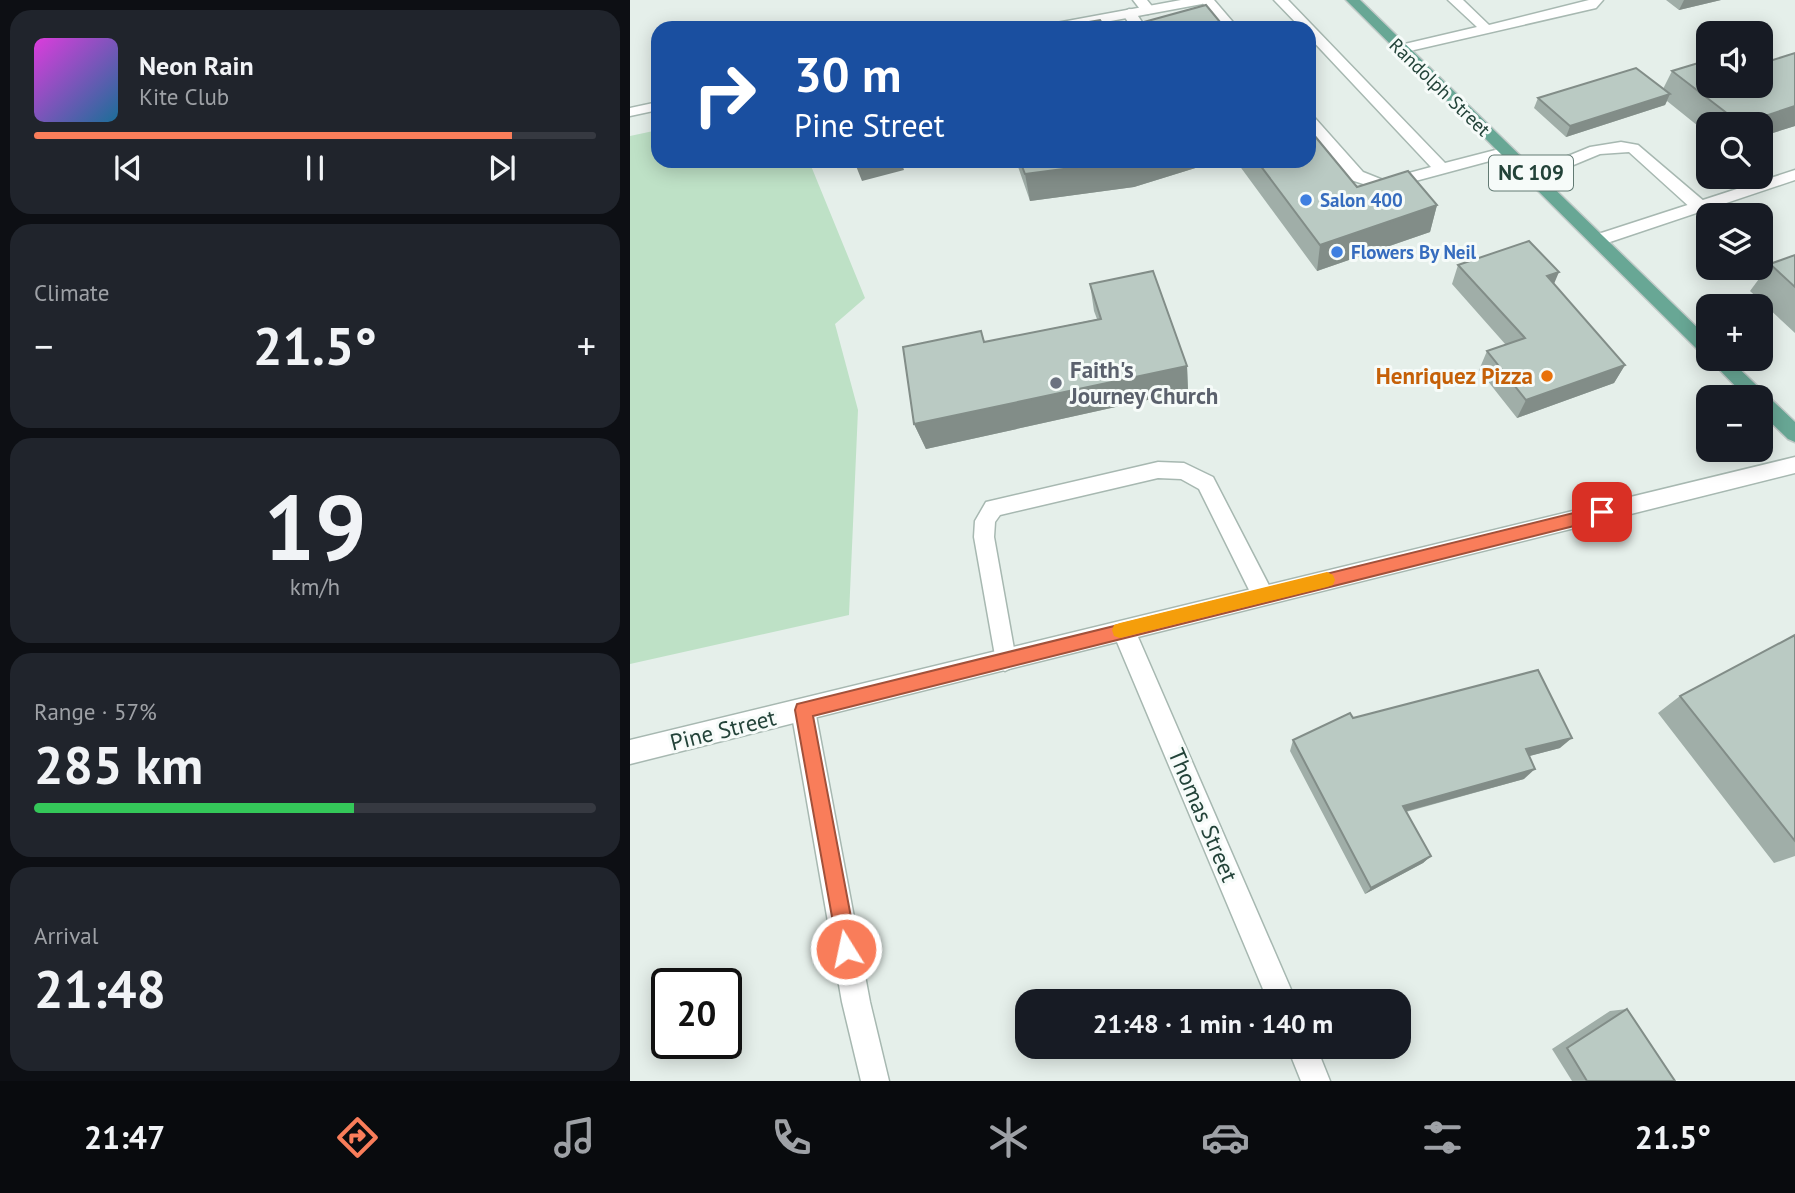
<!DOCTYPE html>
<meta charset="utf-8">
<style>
:root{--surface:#171b24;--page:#20242c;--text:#f1f3f6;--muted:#9ea1a6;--line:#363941;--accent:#f97d5a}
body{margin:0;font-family:"PT Sans",sans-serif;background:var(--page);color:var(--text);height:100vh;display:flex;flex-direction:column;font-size:26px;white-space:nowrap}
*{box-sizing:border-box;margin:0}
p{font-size:23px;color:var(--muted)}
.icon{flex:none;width:38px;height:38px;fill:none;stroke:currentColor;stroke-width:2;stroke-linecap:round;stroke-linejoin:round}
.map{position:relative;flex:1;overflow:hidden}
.sheet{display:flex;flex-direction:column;gap:10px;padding:10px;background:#0d0f14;width:630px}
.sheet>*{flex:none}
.hud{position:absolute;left:21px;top:21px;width:665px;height:147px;border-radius:21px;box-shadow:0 4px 18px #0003;background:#1a4fa0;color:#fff;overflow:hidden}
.tools{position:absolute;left:1066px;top:21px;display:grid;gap:14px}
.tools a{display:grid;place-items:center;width:77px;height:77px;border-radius:14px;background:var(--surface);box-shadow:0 4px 18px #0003;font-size:35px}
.speed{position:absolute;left:21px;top:968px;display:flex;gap:14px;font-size:35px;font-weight:700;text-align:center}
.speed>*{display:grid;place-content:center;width:91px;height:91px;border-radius:50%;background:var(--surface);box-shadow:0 4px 18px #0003;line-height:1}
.speed .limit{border:4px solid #111;border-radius:10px;background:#fff;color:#111}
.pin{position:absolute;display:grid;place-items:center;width:60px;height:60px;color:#fff;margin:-30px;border-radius:14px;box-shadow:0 4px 10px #0006}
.me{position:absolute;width:77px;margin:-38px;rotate:350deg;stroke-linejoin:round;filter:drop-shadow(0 0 5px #0008)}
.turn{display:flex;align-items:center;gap:24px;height:147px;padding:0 28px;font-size:32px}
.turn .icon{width:91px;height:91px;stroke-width:2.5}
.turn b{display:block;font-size:49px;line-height:60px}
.big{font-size:52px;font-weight:700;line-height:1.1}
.sheet .card{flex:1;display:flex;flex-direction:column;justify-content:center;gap:10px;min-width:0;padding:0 24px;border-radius:21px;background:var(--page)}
.sheet .dial{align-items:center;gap:0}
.dial b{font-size:91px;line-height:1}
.song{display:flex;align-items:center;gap:21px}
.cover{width:84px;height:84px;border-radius:10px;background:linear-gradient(135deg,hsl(300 70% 55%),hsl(200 70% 35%))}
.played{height:7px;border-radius:4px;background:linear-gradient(90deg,var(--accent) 85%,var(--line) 85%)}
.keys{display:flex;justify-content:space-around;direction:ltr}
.heat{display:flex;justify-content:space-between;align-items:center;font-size:38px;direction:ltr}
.charge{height:10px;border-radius:5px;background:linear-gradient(90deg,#34c759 57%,var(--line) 0)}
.trip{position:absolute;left:385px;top:989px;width:396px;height:70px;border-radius:21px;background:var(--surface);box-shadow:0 4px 18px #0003;font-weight:700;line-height:70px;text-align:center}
.menu{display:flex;height:112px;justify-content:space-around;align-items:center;background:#090b0e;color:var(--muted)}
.menu .icon{width:49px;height:49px}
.menu .active{color:var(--accent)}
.menu b{font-size:32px;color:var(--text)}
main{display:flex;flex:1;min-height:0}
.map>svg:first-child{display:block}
.green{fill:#bee1c6}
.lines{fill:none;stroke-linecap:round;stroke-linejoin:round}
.service-casing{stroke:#a7b8b1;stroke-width:3}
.minor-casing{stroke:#a7b8b1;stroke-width:3}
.primary-casing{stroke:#c1cac8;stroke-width:3}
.service{fill:#fff;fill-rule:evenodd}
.minor{fill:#fff;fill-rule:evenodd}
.primary{fill:#68a795;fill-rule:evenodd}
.wall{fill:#a0aea8}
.shaded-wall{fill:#828d88}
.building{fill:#bacac3;stroke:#828d88;stroke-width:2}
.route{fill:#f97d5a;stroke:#a2513a;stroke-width:2}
.slow{fill:#f59e0b}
.shop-dot{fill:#3f7fe0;stroke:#f6fbf9;stroke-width:2.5}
.food-dot{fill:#e8710a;stroke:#f6fbf9;stroke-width:2.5}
.worship-dot{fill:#6b7280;stroke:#f6fbf9;stroke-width:2.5}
.labels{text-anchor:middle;stroke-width:6;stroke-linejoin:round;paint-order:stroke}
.far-street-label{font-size:19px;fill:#234339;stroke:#f6fbf9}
.far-shop-label{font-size:19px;font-weight:bold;fill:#366cbe;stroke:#f6fbf9;text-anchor:start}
.shield{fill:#f6fbf9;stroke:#627a73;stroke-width:2}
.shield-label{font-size:21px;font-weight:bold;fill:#234339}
.worship-label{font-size:23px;font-weight:bold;fill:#5b616d;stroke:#f6fbf9;text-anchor:start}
.food-label{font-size:23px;font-weight:bold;fill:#c56008;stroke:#f6fbf9;text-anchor:end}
.street-label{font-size:23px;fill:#234339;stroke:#f6fbf9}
</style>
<main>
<section class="sheet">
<div class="card">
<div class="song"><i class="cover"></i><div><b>Neon Rain</b><p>Kite Club</p></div></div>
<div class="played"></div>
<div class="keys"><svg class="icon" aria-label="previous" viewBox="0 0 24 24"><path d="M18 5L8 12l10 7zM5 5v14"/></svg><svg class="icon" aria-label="pause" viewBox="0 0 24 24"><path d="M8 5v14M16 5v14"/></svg><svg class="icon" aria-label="next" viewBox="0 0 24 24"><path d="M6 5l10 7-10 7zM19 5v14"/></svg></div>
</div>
<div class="card"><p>Climate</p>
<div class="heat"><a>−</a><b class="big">21.5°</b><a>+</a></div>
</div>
<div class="card dial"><b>19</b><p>km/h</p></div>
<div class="card"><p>Range · 57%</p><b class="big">285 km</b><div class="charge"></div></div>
<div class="card"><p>Arrival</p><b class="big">21:48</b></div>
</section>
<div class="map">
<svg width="1165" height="1081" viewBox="0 0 1165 1081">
<rect width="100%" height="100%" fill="#e5efea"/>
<path class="green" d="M28 130V161H179L235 298 205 324 228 410 219 615 0 664V136Z"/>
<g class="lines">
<g class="service-casing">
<path id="service" d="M503 0H517L525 10 518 14 513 13Z
M570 0H584L608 28H594L587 20 548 28H522L524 25 581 13Z
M644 0H658L815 163 877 147 885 152 882 155 752 190 721 180 679 129V116L684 117 733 172 753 180 801 167 679 37V28H671Z
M818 0H833L859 25 959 0H973L966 8 771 53 766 52V46L847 27Z
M499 9 504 10 516 28H502L492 13Z
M991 142 1008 145 1075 202 1077 206 1075 210H1063L999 152 970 154 905 181 897 176 899 172 960 147Z
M528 462 554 463 583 477 644 595 641 602 633 605 625 602 569 489 551 479 528 478 370 515 365 522 364 537 386 660 383 667 375 671 367 667 344 537 345 521 356 502Z
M173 699 181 702 185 710 240 1002 259 1081H231L212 1002 161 710 165 702Z"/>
</g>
<g class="minor-casing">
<path id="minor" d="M551 0H579L572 4 443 28H414L421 24Z
M28 102V110L0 116V108Z
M1165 170V180L974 244 968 246 960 240 962 236Z
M1165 457V473L508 637 666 1001H638L487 642 0 764V740Z
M657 1046H686L700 1081H671Z"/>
</g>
<g class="primary-casing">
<path id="primary" d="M716 0H730L1078 338V356L1072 354Z
M1079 359H1099L1165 422V442L1158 439 1130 412V397H1116Z"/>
</g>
<use href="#service" class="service"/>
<use href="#minor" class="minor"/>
<use href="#primary" class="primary"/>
</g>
<path class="wall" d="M1036 0H1091L1049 10Z
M1042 71 1165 126 1130 137V124H1078V134L1037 101 1035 105 936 137 904 108 908 98 1033 89Z
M386 161H588L504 187 400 201Z
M606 161H679L727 187 807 205 800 232 687 271Z
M1165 255V333L1120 291 1140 264Z
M828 265 924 284 995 365 984 383 887 418 849 370 857 351 876 345 822 284Z
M460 284 557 366 558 391 296 449 284 424 355 342 467 319 464 311Z
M1165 635V856L1144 863 1028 713 1050 696Z
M663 740 930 748 899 756 894 779 776 812 801 856 793 863 735 894 660 751Z
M997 1009 1045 1081H942L922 1049 980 1011Z"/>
<path class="shaded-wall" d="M1054 0H1091L1049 10Z
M1040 94 1035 105 936 137 940 126Z
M1165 106V126L1130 137V124H1111Z
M224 161H271L274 170 232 181Z
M495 161H588L504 187 400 201 395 174Z
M807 205 800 232 687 271 690 245Z
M929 272 921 291 917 276Z
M995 365 984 383 887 418 896 400Z
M557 366 558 391 296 449 284 424Z
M942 738 930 748 885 760 896 749Z
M905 769 894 779 766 814 773 806Z
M801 856 793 863 735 894 741 888Z"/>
<path class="building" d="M576 5 595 28H492Z
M470 20 475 28H424Z
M1165 53V106L1111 124 1042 71 1078 60V86H1130V64Z
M1006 68 1040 94 940 126 908 98Z
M679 129 727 187 778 171 807 205 690 245 627 161H679Z
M390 161H495L395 174Z
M899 241 929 272 917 276 995 365 896 400 857 351 895 338 828 265Z
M1165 255V287L1140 264Z
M523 271 557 366 284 424 273 347 351 331 354 342 471 319 460 284Z
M1165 635V841L1050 696Z
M908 670 942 738 896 749 905 769 773 806 801 856 741 888 663 740 720 713 723 718Z
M997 1009 1045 1081H957L937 1048Z"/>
<path class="route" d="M972 506 980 512 972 519 183 716 227 949 224 956 216 959 209 956 165 710 167 704Z"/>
<path class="slow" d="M697 572 703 575 705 580 703 585 697 587 490 638 484 636 482 630 484 625 490 623Z"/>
<g class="shop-dot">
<circle cx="676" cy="200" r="7"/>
<circle cx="707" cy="252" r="7"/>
</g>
<circle class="food-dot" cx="917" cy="376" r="7"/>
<circle class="worship-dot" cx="426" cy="383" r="7"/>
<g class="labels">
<g class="far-street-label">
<text transform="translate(810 87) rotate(44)" y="7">Randolph Street</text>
</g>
<g class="far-shop-label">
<text x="690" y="207">Salon 400</text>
<text x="721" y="259">Flowers By Neil</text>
</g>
<rect class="shield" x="859" y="155.5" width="84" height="35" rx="5"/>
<g class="shield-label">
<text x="901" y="180">NC 109</text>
</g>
<g class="worship-label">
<text x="440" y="378">Faith's<tspan x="440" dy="26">Journey Church</tspan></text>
</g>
<g class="food-label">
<text x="903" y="384">Henriquez Pizza</text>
</g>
<g class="street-label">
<text transform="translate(93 730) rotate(-14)" y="8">Pine Street</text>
<text transform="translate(573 815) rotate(67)" y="8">Thomas Street</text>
</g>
</g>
</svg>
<div class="tools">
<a><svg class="icon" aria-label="sound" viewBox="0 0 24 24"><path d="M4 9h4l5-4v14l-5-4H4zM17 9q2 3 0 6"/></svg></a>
<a><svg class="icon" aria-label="search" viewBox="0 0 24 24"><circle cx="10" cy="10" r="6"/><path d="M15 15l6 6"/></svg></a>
<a><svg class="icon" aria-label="layers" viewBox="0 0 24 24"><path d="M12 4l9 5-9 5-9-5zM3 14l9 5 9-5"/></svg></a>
<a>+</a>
<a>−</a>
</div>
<div class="speed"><div class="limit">20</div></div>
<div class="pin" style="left:972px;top:512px;background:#d93025"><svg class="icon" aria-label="arrive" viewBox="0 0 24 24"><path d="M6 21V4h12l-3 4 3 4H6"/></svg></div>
<svg class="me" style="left:216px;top:949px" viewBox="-20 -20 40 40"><circle r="17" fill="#f97d5a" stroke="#fff" stroke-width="3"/><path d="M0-11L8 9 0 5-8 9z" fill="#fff"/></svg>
<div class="trip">21:48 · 1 min · 140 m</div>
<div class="hud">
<div class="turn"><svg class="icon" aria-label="right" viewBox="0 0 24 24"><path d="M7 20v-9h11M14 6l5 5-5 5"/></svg><div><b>30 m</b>Pine Street</div></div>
</div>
</div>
</main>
<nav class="menu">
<b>21:47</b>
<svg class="icon active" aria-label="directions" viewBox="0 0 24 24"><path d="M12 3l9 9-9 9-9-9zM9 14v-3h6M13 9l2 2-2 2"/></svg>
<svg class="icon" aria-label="music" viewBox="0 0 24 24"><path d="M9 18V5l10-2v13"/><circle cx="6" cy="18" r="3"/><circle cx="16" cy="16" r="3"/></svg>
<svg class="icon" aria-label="phone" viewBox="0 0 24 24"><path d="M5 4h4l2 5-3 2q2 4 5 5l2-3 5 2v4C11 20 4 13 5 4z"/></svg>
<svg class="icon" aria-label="climate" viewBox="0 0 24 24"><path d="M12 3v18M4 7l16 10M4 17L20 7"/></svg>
<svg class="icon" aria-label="car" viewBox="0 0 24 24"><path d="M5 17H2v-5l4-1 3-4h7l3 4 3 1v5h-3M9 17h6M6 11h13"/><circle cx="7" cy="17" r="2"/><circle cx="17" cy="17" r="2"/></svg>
<svg class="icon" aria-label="filters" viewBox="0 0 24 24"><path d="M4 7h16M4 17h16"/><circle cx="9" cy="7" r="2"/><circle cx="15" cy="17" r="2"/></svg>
<b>21.5°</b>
</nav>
